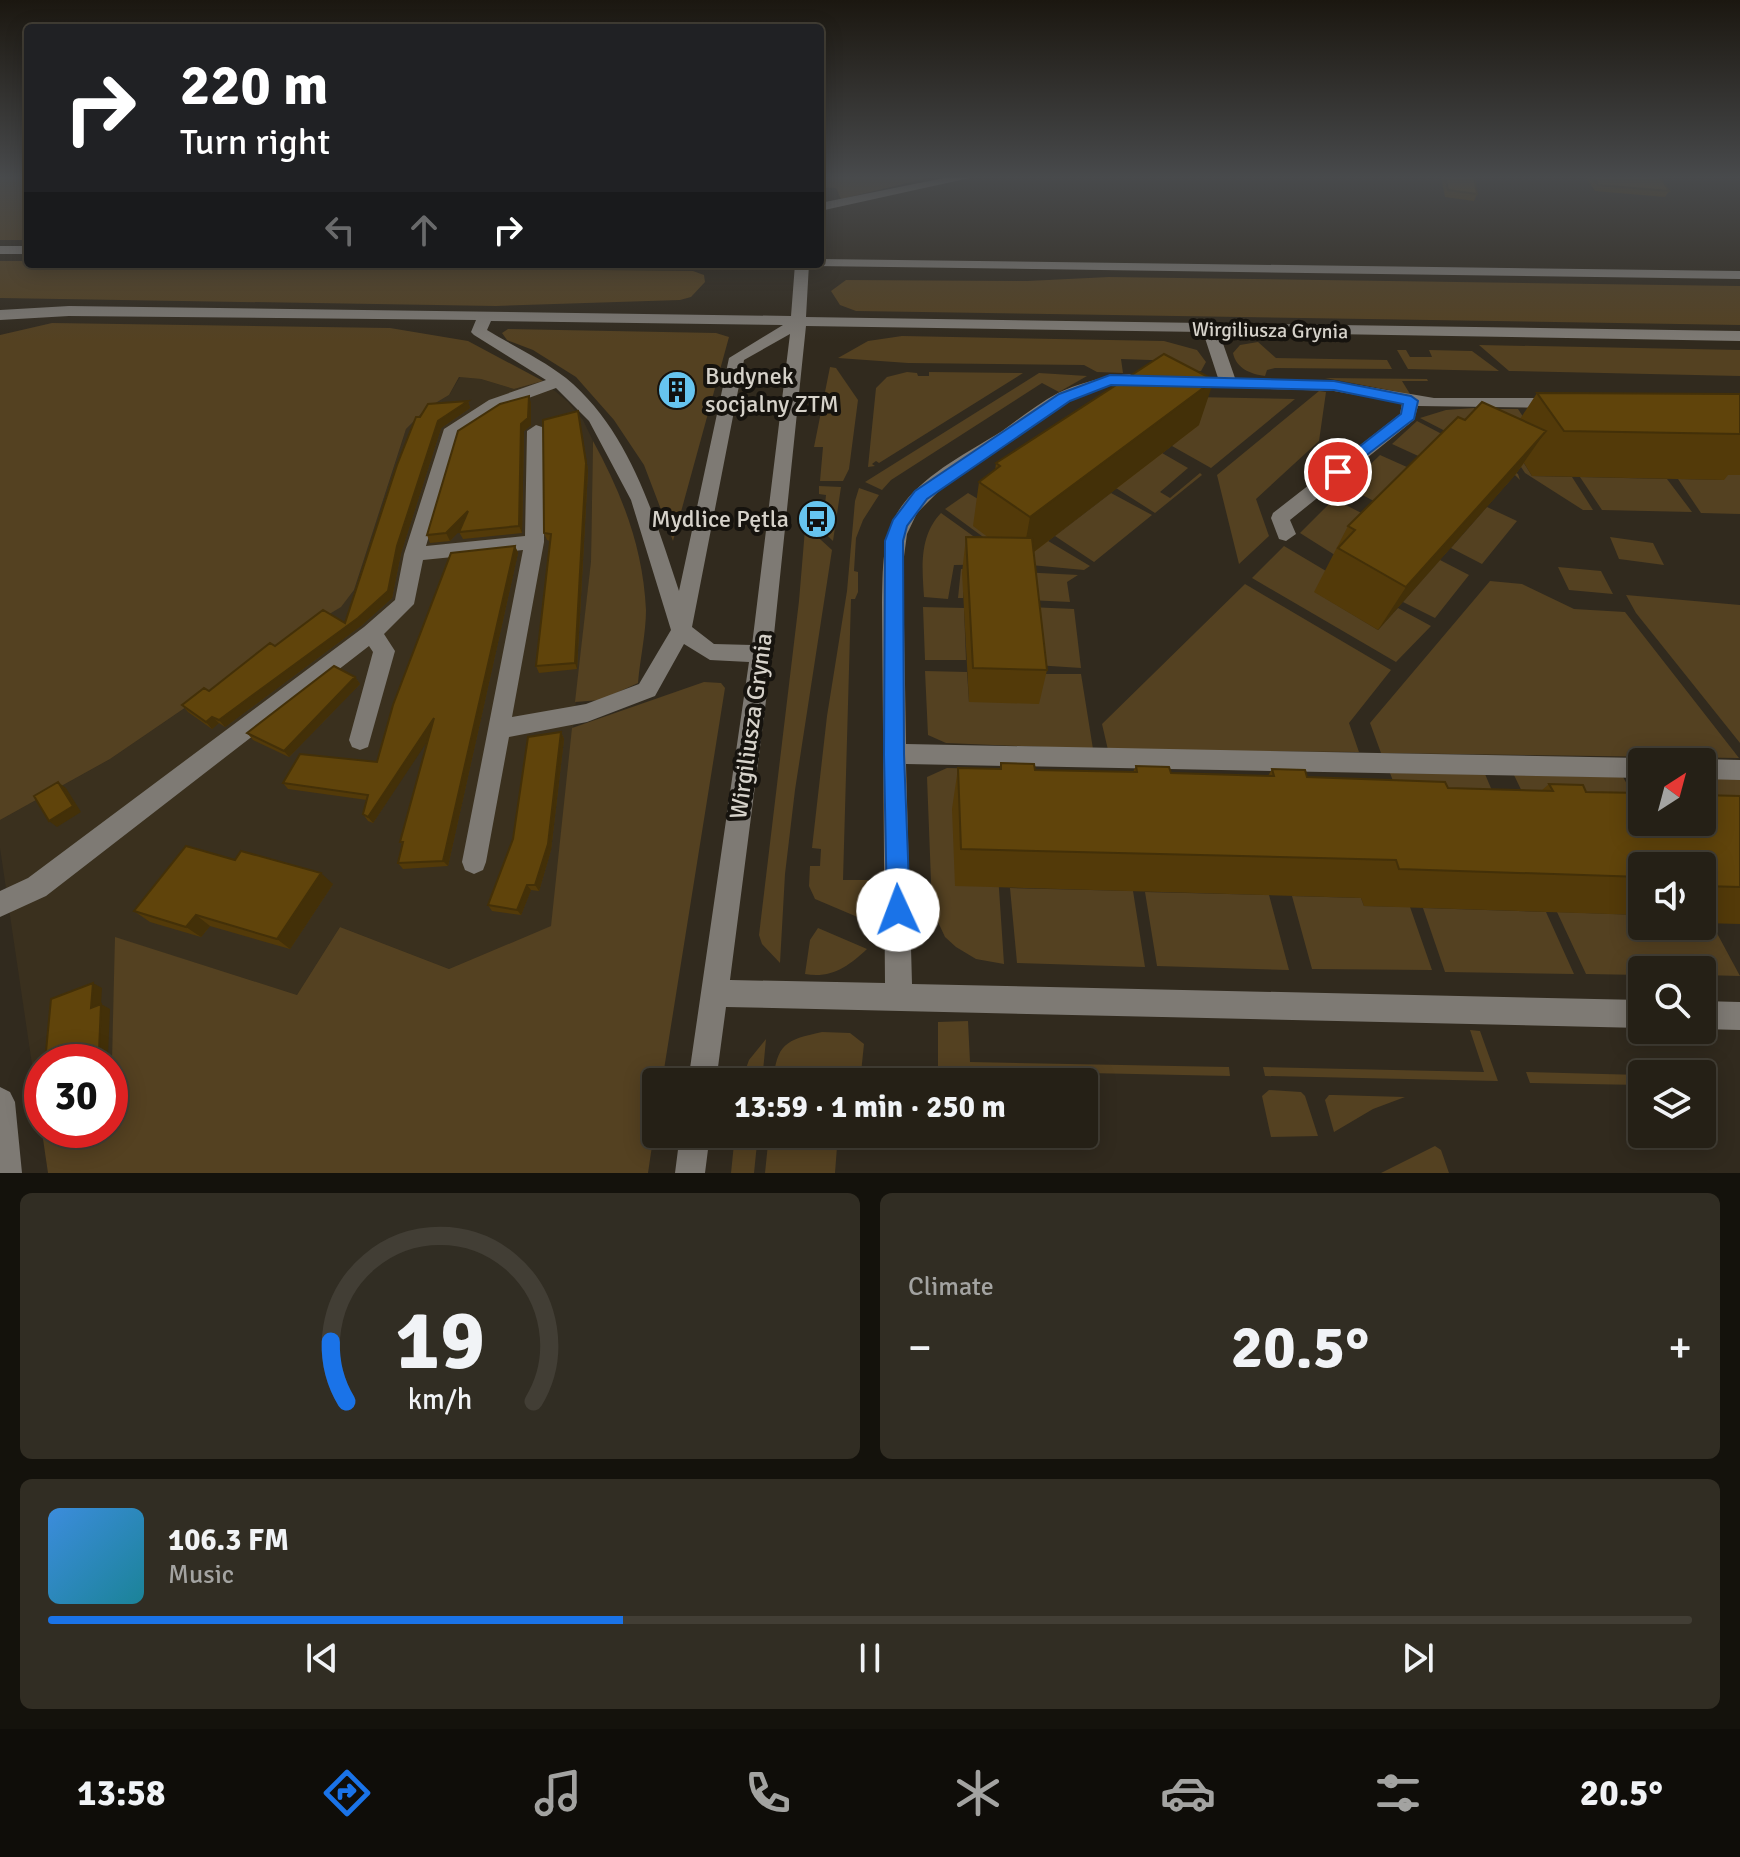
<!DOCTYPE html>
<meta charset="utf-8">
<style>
:root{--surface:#252016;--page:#312d23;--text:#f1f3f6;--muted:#a3a3a1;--line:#423e35;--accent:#1a73e8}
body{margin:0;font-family:Signika,sans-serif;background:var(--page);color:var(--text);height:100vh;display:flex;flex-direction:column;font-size:30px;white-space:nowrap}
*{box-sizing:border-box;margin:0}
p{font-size:26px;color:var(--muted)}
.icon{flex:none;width:44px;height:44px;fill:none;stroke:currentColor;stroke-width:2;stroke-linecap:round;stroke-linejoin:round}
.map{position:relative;height:1173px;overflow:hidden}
.drawer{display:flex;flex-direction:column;gap:20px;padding:20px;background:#14120c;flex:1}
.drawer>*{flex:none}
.banner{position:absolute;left:24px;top:24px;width:800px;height:244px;border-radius:8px;box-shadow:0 4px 20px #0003,0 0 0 2px var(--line);background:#202124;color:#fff;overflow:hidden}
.needle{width:52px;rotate:36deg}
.fabs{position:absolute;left:1628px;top:748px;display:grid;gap:16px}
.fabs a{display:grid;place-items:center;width:88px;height:88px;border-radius:8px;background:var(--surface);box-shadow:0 4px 20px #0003,0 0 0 2px var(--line);font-size:40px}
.speed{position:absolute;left:24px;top:1044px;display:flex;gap:16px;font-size:40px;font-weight:700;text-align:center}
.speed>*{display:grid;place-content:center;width:104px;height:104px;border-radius:50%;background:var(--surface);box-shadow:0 4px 20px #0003,0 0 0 2px var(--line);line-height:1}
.speed .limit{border:12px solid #d22;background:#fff;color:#111}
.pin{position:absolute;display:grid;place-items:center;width:68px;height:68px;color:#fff;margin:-34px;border:4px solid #fff;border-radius:50%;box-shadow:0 2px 8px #0007}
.me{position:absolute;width:88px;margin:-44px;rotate:358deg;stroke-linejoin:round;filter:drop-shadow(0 0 6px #0008)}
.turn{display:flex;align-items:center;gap:28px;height:168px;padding:0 24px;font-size:36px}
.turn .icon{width:104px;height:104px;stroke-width:2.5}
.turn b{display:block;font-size:56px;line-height:68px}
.lanes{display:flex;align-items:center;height:76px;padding:0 24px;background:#0003;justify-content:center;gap:40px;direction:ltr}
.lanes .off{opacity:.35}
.big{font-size:60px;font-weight:700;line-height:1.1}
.drawer .widget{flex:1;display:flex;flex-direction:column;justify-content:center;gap:12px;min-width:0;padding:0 28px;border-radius:12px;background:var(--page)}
.drawer .dial{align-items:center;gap:0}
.dial svg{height:208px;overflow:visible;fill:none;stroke:var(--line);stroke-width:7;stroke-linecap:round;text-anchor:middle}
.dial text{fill:var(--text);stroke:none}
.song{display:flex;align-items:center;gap:24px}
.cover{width:96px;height:96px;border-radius:12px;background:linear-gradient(135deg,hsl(210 70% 55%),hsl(190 70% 35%))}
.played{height:8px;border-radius:4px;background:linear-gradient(90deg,var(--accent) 35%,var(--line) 35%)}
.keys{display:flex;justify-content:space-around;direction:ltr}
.heat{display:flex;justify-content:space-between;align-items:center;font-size:44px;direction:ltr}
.drawer .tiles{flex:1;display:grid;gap:20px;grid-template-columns:1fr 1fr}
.widget:last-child{grid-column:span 2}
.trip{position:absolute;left:642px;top:1068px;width:456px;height:80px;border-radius:8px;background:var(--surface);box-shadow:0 4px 20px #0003,0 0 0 2px var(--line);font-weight:700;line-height:80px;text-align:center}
.tabs{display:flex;height:128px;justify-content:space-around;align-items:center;background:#0f0d09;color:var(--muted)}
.tabs .icon{width:56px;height:56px}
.tabs .on{color:var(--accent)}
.tabs b{font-size:36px;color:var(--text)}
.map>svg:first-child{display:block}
.built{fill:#3a301e}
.green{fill:#544121}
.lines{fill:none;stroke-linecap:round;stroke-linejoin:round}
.minor{fill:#7e7a74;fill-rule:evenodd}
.wall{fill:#533a09}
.shaded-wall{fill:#433008}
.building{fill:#60440b;stroke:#433008;stroke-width:2}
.route{fill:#1a73e8;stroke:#114b97;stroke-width:2}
.labels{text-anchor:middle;stroke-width:8;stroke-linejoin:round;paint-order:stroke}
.far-street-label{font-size:20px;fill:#d6d2ca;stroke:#16130e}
.poi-label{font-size:24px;fill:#d6d2ca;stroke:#16130e;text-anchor:start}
.street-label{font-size:24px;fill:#d6d2ca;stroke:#16130e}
</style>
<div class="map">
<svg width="1740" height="1173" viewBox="0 0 1740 1173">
<rect width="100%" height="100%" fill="#312a1e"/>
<path class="built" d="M460 377 481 379 514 389 543 381 568 402 583 420 593 441 591 561 552 926 449 969 340 927 297 995 116 938 112 1059 107 1062H42V1096L37 1098 0 848V820L110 759 271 649 341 606 354 590 406 429 427 408 449 395Z"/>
<path class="green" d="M0 177H28V240H0Z
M820 177H932L841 199 836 188 820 187Z
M0 261H28V264L693 271 704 275 705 282 691 297 680 300 496 306 0 298Z
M1109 277 1740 286V325L856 311 840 305 831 291 846 280 1027 281Z
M52 323 390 328 468 341 543 381 514 389 481 379 459 377 449 395 427 408 406 429 354 590 341 607 271 649 110 759 0 820V335Z
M508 329 716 333 729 337 673 541 644 465 614 420 576 377 533 350 507 340 502 333Z
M902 336 1164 341 1197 350 1206 362 1201 371 1183 374 1179 361 1121 359 1123 373 1097 372 1084 365 908 363 838 358 868 341Z
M1258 342 1276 358 1387 360 1392 369 1275 368 1267 370 1265 376C1250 374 1236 368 1233 353L1240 345Z
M1479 345 1740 350V376L1509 371Z
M1397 350H1406L1410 357H1432L1429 350 1472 351 1499 371 1408 369Z
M830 367 836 368 858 400 849 469 843 481H820L823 447H814Z
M907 372 917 373 918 376H929V372L1023 373 879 463 876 461 872 464 875 466 868 467 876 388 887 377Z
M1039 373 1087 376 1059 392 1042 383 891 480 882 490 865 482Z
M1325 378 1427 379 1428 381H1402L1410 394Z
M1319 391 1326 392 1319 441 1256 499 1269 536 1239 564 1217 475Z
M1140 396 1295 399 1211 468 1172 446 1198 424Z
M1474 408 1507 463 1420 418 1446 410Z
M1483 409H1518L1537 438H1508L1532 476 1572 477 1593 510H1583L1525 473Z
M1417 421 1518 474 1520 480 1515 475 1438 465 1392 444Z
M593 441C622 494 643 547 646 610 646 633 640 659 638 683L601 700 575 702 591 561Z
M1162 453 1188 468 1160 492 1170 498 1200 473 1202 475 1155 513 1116 488Z
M1380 455 1427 476 1393 511 1347 487Z
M1719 474 1740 475V514L1701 513 1678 479 1722 480Z
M1580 477 1667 479 1692 512 1602 510Z
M819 486 841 487 833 541 816 525 817 514H824L826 495 819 494Z
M859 488 879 495 863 520 856 538 854 571 858 572V592L855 599H851L843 880H875L876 918 874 924 815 899 809 886 810 866H820L821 849 812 848 827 716 847 591 855 501Z
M968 493 1090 566 1084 570 1020 564 945 509Z
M1111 493 1152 515 1094 562 1055 536Z
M1334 499 1381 523 1338 557 1300 533Z
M1487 507 1517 521 1482 564 1451 548Z
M941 513 1012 564 954 565 948 599 924 597C922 567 919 536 941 513Z
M805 529H809L832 550 795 790 785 874 780 963 762 944 759 935 799 601Z
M1610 537 1653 543 1664 565 1619 559Z
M1284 546 1331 574 1315 592 1378 630 1398 608 1431 626 1396 662 1252 578Z
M1440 560 1469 575 1435 618 1403 602Z
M1558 567 1601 571 1613 594 1569 590Z
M961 569 1078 575 1067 582 1070 602 1028 600 963 573V598H958Z
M1490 581 1522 584 1574 609 1625 612 1739 758 1381 753 1370 723Z
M1245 584 1391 670 1349 723 1359 752 1108 750 1102 724Z
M1626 595 1740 605V743L1636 613Z
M923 607 964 608 966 660H925Z
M1029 607 1074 609 1081 668 1035 665Z
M925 671 967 672 969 702 1036 674H1081L1093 749 946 743 928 735Z
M704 682 721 683 725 688 662 1082H656V1119L648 1173H48L37 1098 42 1096V1130H110V1062H107L112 1059 115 937 297 995 340 927 449 969 551 926 572 728Z
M947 768 991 769 1004 964 976 959 956 947 945 937 938 922 932 907 927 777Z
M1390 773 1485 774 1509 831 1411 828Z
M1514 775 1623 777 1642 811V822L1541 831Z
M1702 778 1740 779V844L1702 822Z
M1010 888 1133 891 1145 967 1017 963Z
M1145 892 1269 895 1289 970 1157 966Z
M1292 896 1361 898 1364 906 1410 907 1432 970 1312 969Z
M1423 908 1546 912 1574 974 1445 972Z
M1557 912 1640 915 1642 926 1712 924 1740 976 1702 975V970H1642V975L1586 974Z
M818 928 867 949C849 966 831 979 805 974L810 940Z
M968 1021 970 1062 1229 1067 1230 1076 938 1070V1022Z
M1470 1030 1480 1031 1498 1081 1265 1076 1263 1067 1484 1072Z
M822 1032 850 1033 864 1044 861 1073 842 1072 841 1082H773C777 1044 785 1040 822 1032Z
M766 1039 762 1082H741L749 1060Z
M1526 1072 1642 1075V1085L1530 1083Z
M1269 1090 1301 1092 1305 1096 1318 1136 1271 1137 1262 1096Z
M1329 1095H1334L1405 1097 1373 1109 1334 1132 1325 1100Z
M735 1134H758L754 1173H731Z
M769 1134H838L835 1173H765Z
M1435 1146 1441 1150 1449 1173H1381Z"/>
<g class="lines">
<path class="minor" d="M949 177H974L820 211V203Z
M0 246H28V254H0Z
M820 259 1740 271V279L815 266 814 264H820Z
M795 264H809L806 317 1740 331V341L1219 332 1235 378 1334 381 1434 398H1555L1563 403 1555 408 1418 406 1414 420 1290 520 1296 534 1286 541 1279 539 1271 518 1273 513 1400 414 1402 403 1334 391 1183 386V378H1218L1203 332 806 326 772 654 730 980 885 983 882 603C883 568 881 532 904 503 928 472 969 452 1002 431 1020 418 1039 403 1058 393 1078 383 1139 364 1157 381L1155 385 1107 386 1070 401 945 485 917 513 907 534 903 564 906 744 1642 758 1651 762H1642V778L906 764 912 984 1642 1000V1028L726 1007 716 1082H688L749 662 710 660 684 644 655 696 587 722 509 737 486 862 483 870 474 874 465 870 462 862 523 550 423 560 414 604 384 634 395 651 368 747 360 750 352 747 349 740 373 652 369 646 46 896 0 917V891L28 878 364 627 395 600 404 554 444 429 489 400 546 380 474 335 471 332 476 320 69 316 0 320V310L69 306 791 316ZM491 321 783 325 729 358 679 591C654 516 630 431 566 378 543 360 513 346 487 330ZM790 334 752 645 714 644 692 627 744 360ZM556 388 589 421 631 500 671 630 639 684 586 704 512 717 544 542 545 431 542 427 536 425 527 431 525 536 426 546 458 436 501 408Z
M1702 759 1740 760V780L1702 779V762H1694Z
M1702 1001 1740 1002V1030L1702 1029Z
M0 1087 10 1092 15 1102 22 1173H0Z
M680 1134H710L705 1173H675Z"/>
</g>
<path class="wall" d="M1441 177H1474L1477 194 1474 201 1445 197Z
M1586 177H1660L1669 191 1665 197 1595 191Z
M1537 393 1740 394V475H1728L1724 480 1532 476 1524 463 1515 475 1378 630 1314 592 1348 526 1465 420 1520 419Z
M468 401 470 408 441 428 401 553 392 598 362 625 225 727 219 723 212 729 188 712 182 705 209 691 275 646 345 623 420 417Z
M531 403V425L524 431 522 533 463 539 459 532 461 529 450 541 430 543 427 535Z
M578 411 588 470 577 669 539 673 536 666 550 541 547 540 544 533Z
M1199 425 1034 552 1047 670 1039 704 969 702 962 573 966 537 989 538 973 526 979 482 995 471 996 463Z
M515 546 518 553 448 866 403 869 398 863 402 844 400 842 428 739 373 823 368 821 363 814 367 800 288 789 283 783 377 762Z
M355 677 360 684 289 757 253 740 247 733Z
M561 732 564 739 551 850 539 891 531 890 521 915 492 911 488 905Z
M1001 763 1035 770 1133 772 1136 766 1171 773 1268 776 1272 769 1307 777 1448 788 1541 791 1549 784 1586 792 1740 796V924L1702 923V866H1642V919L1640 915 1364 906 1361 898 955 886 952 809 958 768 1000 769Z
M235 860 333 884 290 949 210 926 201 937 150 922 134 911Z"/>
<path class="shaded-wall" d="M1214 380 1199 425 1022 561 1030 517Z
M529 396 531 403V425L524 431 522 533 519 526 521 424Z
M468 401 470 408 441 428 401 553 392 598 362 625 225 727 219 720 358 618 397 546 438 421Z
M578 411 588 470 577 669 575 663Z
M1546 431 1515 475 1378 630 1406 587Z
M468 511 471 518 450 541 446 533Z
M515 546 518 553 448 866 443 861Z
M355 677 360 684 289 757 284 751Z
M212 717 219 723 212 729 206 722Z
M434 718 439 724 373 823 368 817Z
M561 732 564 739 551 850 539 891 535 885Z
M58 782 66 788 81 812 57 827 49 821Z
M321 873 333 884 290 949 277 939Z
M527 885 531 890 521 915 517 910Z
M196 915 210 926 201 937 186 927Z
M93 983 102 988 101 1004 110 1009 108 1055 92 1062H72L91 1008Z"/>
<path class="building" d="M1445 177H1474L1477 194 1448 190Z
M1594 177H1660L1669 191 1598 185Z
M1164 354 1214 380 1030 517 979 482 1000 466 996 463Z
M1537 393 1740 394V434L1564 431Z
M529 396 528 418 521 424 519 526 459 532 468 511 446 533 427 535 458 431 500 404Z
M468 401 438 421 397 546 388 591 358 618 219 720 212 717 206 722 182 705 204 688 209 691 270 643 275 646 323 610 345 623 397 465 416 417H420L428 404Z
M1482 402 1546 431 1406 587 1338 548 1355 530 1348 526 1458 417 1465 420Z
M578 411 586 463 575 663 536 666 551 534 544 533 543 420Z
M966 537 1032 538 1047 670 973 668Z
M515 546 443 861 398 863 403 842H400L434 718 368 817 363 814 368 795 283 783 300 754 377 762 393 705 451 553Z
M334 666 355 677 284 751 247 733Z
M561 732 548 844 535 885H527L517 910 488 905 513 839 528 737Z
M1001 763 1034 764 1035 770 1137 772 1136 766 1169 767 1171 773 1274 776 1272 769 1305 770 1307 777 1445 782 1448 788 1553 791 1549 784 1583 785 1586 792 1642 793V822H1702V795L1740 796V887L1702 886V866H1642V877L1399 869 1396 860 961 849 958 768 1001 769Z
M58 782 73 806 49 821 34 796Z
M186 846 235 860 241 851 321 873 277 939 196 915 186 927 134 911Z
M93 983 91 1008 101 1004 99 1051 72 1062H45L51 999Z"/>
<linearGradient id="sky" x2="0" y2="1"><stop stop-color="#1b1710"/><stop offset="0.52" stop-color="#484a4c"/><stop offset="1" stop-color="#484a4c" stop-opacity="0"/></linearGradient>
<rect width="1740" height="341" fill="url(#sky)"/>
<path class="route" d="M1110 375 1334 381 1411 396 1418 401 1414 419 1338 477 1332 475V468L1401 414 1403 404 1334 390 1111 385 1070 401 927 499 907 526 903 541 904 754 910 910 907 918 898 921 890 918 887 910 884 754 885 541 893 520 915 491 1059 394Z"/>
<defs>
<g id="building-disc" transform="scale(2)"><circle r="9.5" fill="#66c4ef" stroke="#16130e"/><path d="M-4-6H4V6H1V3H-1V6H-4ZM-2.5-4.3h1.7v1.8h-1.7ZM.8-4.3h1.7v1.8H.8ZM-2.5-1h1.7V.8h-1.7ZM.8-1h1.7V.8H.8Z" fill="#111"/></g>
<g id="bus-disc" transform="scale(2)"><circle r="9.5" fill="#66c4ef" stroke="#16130e"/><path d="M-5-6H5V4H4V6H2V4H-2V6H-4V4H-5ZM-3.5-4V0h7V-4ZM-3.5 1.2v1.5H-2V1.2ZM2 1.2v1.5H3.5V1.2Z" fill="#111"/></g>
</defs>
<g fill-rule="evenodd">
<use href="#building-disc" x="677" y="390"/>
<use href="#bus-disc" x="817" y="519"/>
</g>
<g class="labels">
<g class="far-street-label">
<text transform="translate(1270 330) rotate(1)" y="7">Wirgiliusza Grynia</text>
</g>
<g class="poi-label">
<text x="705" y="384">Budynek<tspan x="705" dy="28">socjalny ZTM</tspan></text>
<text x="789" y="527" text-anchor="end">Mydlice Pętla</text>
</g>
<g class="street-label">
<text transform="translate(751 726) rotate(-82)" y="8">Wirgiliusza Grynia</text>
</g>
</g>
</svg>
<div class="fabs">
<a><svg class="needle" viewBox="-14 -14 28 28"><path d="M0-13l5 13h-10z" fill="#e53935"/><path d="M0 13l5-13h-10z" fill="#a3a3a1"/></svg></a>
<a><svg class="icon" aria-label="sound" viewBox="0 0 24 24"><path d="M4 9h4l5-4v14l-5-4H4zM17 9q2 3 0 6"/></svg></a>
<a><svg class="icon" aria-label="search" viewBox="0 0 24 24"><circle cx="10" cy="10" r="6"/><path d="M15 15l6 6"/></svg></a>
<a><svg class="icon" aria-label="layers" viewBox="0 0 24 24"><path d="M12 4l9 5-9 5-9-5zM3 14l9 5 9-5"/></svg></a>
</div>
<div class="speed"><div class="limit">30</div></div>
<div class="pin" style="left:1338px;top:472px;background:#d93025"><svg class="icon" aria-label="arrive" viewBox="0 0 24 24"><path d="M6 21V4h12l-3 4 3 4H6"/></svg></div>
<svg class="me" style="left:898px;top:910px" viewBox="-20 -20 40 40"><circle r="19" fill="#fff"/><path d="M0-13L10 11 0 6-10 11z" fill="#1a73e8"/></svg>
<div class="trip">13:59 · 1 min · 250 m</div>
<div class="banner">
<div class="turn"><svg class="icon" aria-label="right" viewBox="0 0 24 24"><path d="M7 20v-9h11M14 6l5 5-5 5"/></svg><div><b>220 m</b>Turn right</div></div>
<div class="lanes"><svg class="icon off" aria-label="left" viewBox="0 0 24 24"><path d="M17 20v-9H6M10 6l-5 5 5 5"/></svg><svg class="icon off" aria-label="ahead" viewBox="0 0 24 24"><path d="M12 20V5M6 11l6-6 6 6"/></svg><svg class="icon" aria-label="right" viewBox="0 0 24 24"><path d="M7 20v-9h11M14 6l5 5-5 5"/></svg></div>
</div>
</div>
<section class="drawer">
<div class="tiles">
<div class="widget dial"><svg viewBox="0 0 100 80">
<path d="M14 69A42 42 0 1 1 86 69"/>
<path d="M14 69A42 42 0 0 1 8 46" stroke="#1a73e8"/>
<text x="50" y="56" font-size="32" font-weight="700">19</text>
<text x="50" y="72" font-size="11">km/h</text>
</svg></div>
<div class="widget"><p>Climate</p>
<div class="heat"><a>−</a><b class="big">20.5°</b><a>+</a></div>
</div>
<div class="widget">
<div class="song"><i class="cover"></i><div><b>106.3 FM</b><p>Music</p></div></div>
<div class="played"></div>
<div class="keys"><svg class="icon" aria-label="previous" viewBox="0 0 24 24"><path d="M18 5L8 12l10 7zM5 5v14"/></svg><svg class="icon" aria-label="pause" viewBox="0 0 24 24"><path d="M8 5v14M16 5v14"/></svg><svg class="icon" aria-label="next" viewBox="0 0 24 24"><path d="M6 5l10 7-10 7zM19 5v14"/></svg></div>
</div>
</div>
</section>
<nav class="tabs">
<b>13:58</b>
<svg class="icon on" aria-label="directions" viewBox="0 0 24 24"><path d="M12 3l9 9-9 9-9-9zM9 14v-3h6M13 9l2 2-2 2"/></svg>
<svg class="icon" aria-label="music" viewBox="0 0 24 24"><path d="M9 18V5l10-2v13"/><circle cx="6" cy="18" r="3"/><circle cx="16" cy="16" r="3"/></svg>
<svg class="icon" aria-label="phone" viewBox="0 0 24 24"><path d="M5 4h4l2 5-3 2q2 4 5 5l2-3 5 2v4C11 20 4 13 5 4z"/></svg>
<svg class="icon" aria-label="climate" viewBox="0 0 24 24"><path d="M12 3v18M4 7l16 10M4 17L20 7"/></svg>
<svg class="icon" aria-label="car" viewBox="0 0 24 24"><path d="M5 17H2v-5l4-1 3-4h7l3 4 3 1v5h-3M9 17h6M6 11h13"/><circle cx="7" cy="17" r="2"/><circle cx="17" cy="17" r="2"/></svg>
<svg class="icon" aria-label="filters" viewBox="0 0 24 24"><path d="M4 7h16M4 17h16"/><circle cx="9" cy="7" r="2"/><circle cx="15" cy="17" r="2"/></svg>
<b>20.5°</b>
</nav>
